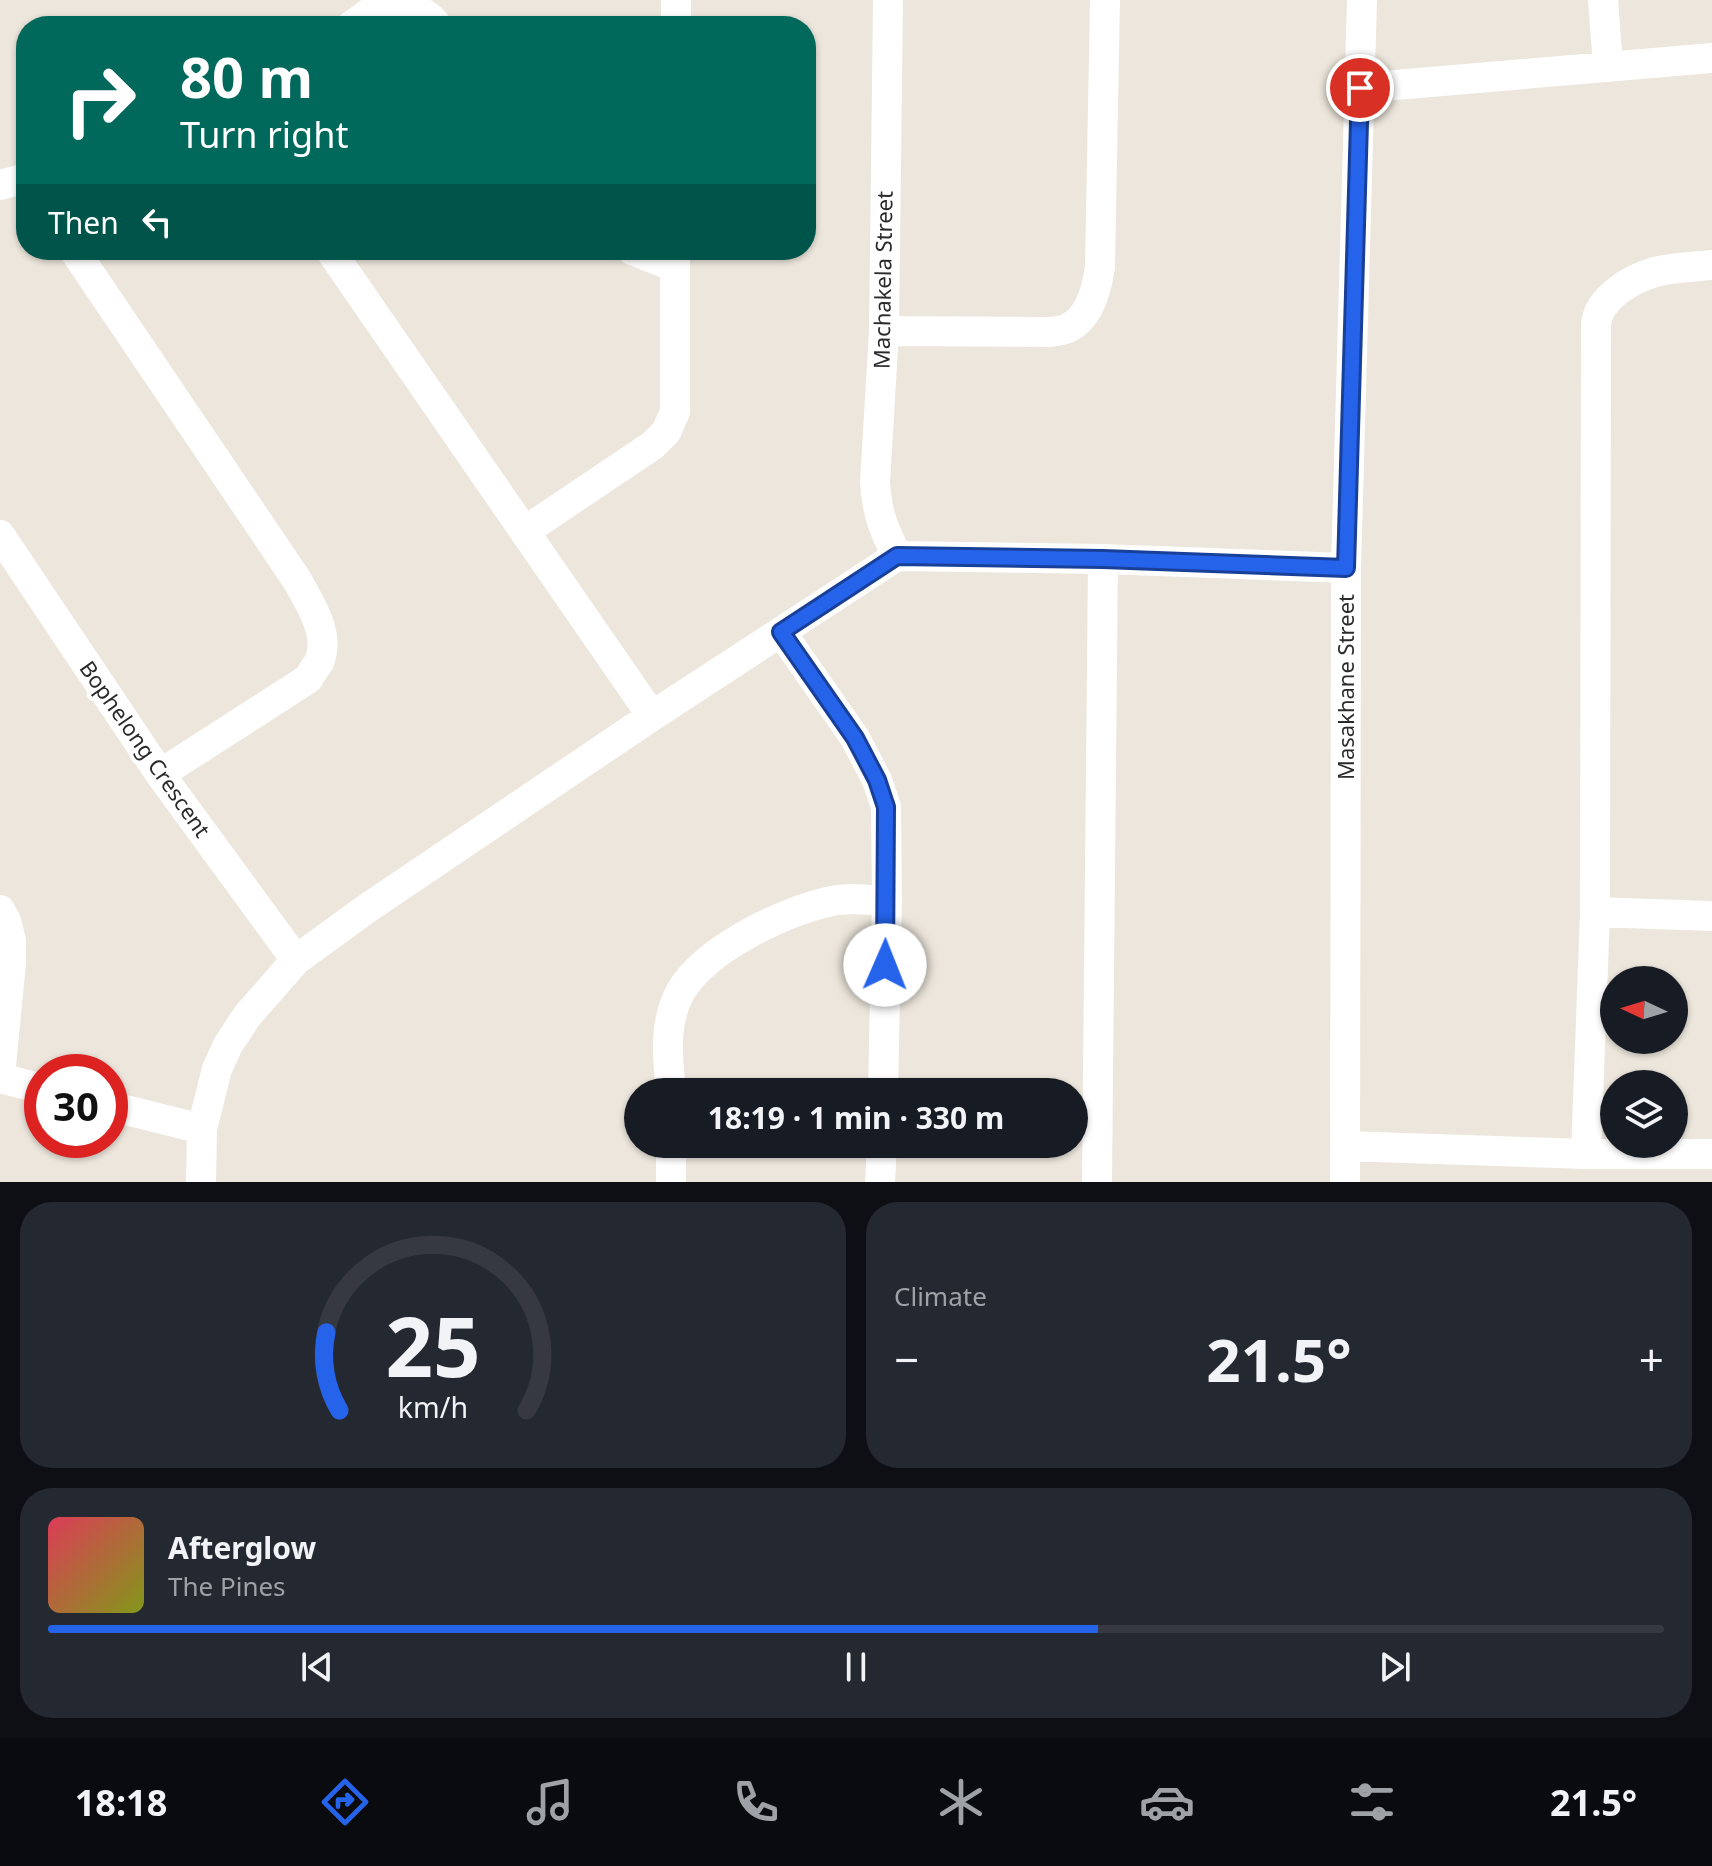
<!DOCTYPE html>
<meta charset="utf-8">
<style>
:root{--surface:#171b24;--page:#242831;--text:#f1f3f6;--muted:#9ea1a6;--line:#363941;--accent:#2563eb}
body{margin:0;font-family:"Noto Sans",sans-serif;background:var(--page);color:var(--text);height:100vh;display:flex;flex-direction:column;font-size:30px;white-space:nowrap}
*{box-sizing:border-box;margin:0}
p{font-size:26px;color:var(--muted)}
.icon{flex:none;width:44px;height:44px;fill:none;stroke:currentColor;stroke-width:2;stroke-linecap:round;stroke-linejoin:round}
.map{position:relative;height:1182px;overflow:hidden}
.side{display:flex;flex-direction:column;gap:20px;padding:20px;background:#0d0f14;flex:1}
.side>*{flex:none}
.guide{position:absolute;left:16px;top:16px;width:800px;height:244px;border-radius:32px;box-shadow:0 2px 6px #0004;background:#00695c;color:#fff;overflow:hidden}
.needle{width:52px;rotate:274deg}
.fabs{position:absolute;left:1600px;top:966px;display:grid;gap:16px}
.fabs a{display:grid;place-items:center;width:88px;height:88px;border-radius:50%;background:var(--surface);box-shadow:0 2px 6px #0004;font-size:40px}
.speed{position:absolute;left:24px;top:1054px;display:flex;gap:16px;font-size:40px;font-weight:700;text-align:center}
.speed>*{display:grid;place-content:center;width:104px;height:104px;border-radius:50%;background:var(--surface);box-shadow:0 2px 6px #0004;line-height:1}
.speed .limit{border:12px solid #d22;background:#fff;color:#111}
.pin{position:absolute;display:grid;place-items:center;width:68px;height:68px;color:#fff;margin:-34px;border:4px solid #fff;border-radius:50%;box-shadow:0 2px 8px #0007}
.me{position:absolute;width:88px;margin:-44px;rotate:1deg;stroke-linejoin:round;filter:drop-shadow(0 0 6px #0008)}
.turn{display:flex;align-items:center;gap:28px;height:168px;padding:0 32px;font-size:36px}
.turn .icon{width:104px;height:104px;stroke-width:2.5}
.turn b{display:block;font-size:56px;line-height:68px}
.then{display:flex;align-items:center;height:76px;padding:0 32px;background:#0003;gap:16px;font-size:30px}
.big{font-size:60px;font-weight:700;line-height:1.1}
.side .tile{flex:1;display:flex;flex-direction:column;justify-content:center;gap:12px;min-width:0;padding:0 28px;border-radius:32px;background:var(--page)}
.side .dial{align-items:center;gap:0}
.dial svg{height:208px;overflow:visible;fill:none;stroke:var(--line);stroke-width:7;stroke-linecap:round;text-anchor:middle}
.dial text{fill:var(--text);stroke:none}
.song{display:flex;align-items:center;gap:24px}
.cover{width:96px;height:96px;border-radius:12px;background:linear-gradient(135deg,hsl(350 70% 55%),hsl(70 70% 35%))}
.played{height:8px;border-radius:4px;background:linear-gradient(90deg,var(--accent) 65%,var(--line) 65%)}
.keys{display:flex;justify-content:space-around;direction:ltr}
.heat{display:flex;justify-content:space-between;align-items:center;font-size:44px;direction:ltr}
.side .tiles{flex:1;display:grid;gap:20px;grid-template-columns:1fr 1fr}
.tile:last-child{grid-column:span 2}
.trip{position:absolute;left:624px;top:1078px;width:464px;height:80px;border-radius:40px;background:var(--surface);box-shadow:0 2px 6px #0004;font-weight:700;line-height:80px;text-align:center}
.menu{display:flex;height:128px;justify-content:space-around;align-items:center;background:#090b0e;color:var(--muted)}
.menu .icon{width:56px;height:56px}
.menu .active{color:var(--accent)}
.menu b{font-size:36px;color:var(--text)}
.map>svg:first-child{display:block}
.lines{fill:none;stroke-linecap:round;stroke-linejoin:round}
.minor{stroke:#fff;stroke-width:30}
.route-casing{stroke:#184099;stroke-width:20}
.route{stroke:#2563eb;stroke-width:14}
.labels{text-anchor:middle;stroke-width:8;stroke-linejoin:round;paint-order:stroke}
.street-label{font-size:22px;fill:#2a2a2a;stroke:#fff}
</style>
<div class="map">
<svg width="1712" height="1182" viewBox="0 0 1712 1182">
<rect width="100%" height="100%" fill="#ece6dc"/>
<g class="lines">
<path class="minor" d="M888 0 884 331 875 482C877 513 883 528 897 556
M1603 0 1608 66
M351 26C360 20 369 12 379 7 398 0 426 9 437 26
M676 26V0
M1360 88 1712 58
M0 185 26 178
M74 250 297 580C310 604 331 634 319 662 316 667 311 673 308 679L160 774
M330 250 652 716
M632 250 675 267
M884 331 1049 332C1055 331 1063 331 1068 328 1090 318 1097 288 1100 267L1105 0
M525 531 653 445 666 432 675 412V250
M0 535 160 774 296 960
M781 632 855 738 877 780 886 807 887 901 883 1092
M0 910 6 921 11 941V963L0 1076
M1595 912 1712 916
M0 1078 42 1089
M671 1092C668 1061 664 1031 676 1001 695 953 783 911 832 901 850 897 868 900 887 901
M110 1106 202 1129
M1345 1146 1586 1154H1712
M1586 1154 1595 912 1596 323C1600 297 1631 279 1655 272 1673 267 1694 267 1712 265
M201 1182 202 1129 217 1069 228 1045 247 1016 296 960 369 907 652 716 897 556 1103 559 1346 568
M671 1182V1144
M880 1182 882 1144
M1097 1182 1103 559
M1345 1182 1346 568 1362 0"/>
</g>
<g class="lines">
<g class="route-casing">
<path id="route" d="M885 965 886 807 877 780 855 738 781 632 897 556 1103 559 1346 568 1360 88"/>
</g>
<use href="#route" class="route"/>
</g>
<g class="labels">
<g class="street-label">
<text transform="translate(883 280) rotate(-89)" y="8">Machakela Street</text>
<text transform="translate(1346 687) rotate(-90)" y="8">Masakhane Street</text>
<text transform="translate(145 749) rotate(55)" y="8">Bophelong Crescent</text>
</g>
</g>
</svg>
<div class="fabs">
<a><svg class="needle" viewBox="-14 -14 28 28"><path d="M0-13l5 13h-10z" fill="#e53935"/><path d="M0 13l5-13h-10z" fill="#9ea1a6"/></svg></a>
<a><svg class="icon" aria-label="layers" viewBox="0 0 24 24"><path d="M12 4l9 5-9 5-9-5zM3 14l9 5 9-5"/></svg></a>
</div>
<div class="speed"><div class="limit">30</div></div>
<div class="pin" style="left:1360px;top:88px;background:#d93025"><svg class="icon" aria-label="arrive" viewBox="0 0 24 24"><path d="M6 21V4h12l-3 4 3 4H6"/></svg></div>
<svg class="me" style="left:885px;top:965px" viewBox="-20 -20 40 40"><circle r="19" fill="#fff"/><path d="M0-13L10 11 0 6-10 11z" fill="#2563eb"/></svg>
<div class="trip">18:19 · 1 min · 330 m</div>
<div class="guide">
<div class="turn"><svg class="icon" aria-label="right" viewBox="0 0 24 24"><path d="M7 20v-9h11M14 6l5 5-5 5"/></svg><div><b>80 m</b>Turn right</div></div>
<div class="then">Then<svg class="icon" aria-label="left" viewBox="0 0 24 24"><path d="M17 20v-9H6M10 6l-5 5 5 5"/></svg></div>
</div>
</div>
<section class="side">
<div class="tiles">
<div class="tile dial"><svg viewBox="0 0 100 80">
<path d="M14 69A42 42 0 1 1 86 69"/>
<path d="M14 69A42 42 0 0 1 9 39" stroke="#2563eb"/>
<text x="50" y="56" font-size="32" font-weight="700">25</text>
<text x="50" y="72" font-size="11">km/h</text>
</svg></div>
<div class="tile"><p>Climate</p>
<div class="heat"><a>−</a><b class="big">21.5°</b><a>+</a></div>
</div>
<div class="tile">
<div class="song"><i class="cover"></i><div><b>Afterglow</b><p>The Pines</p></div></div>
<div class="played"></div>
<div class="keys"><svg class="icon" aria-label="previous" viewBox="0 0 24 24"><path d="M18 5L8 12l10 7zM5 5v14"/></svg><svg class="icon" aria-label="pause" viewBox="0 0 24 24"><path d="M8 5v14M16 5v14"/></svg><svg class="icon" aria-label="next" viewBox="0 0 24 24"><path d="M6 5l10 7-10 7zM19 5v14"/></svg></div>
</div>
</div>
</section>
<nav class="menu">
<b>18:18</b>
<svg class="icon active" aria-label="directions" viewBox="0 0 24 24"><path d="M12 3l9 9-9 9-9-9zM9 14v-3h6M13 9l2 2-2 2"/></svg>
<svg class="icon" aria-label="music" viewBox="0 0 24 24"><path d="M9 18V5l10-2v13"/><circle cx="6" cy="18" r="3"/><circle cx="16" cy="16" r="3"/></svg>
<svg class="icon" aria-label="phone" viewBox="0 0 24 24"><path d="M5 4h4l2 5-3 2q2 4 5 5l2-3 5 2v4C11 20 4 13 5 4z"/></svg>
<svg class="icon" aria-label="climate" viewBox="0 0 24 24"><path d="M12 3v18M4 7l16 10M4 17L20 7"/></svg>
<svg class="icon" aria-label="car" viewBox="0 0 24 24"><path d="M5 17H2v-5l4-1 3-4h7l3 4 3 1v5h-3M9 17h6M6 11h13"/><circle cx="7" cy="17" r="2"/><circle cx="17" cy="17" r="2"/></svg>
<svg class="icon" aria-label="filters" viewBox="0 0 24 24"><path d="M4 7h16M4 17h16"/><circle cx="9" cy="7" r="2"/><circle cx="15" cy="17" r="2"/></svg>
<b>21.5°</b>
</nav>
